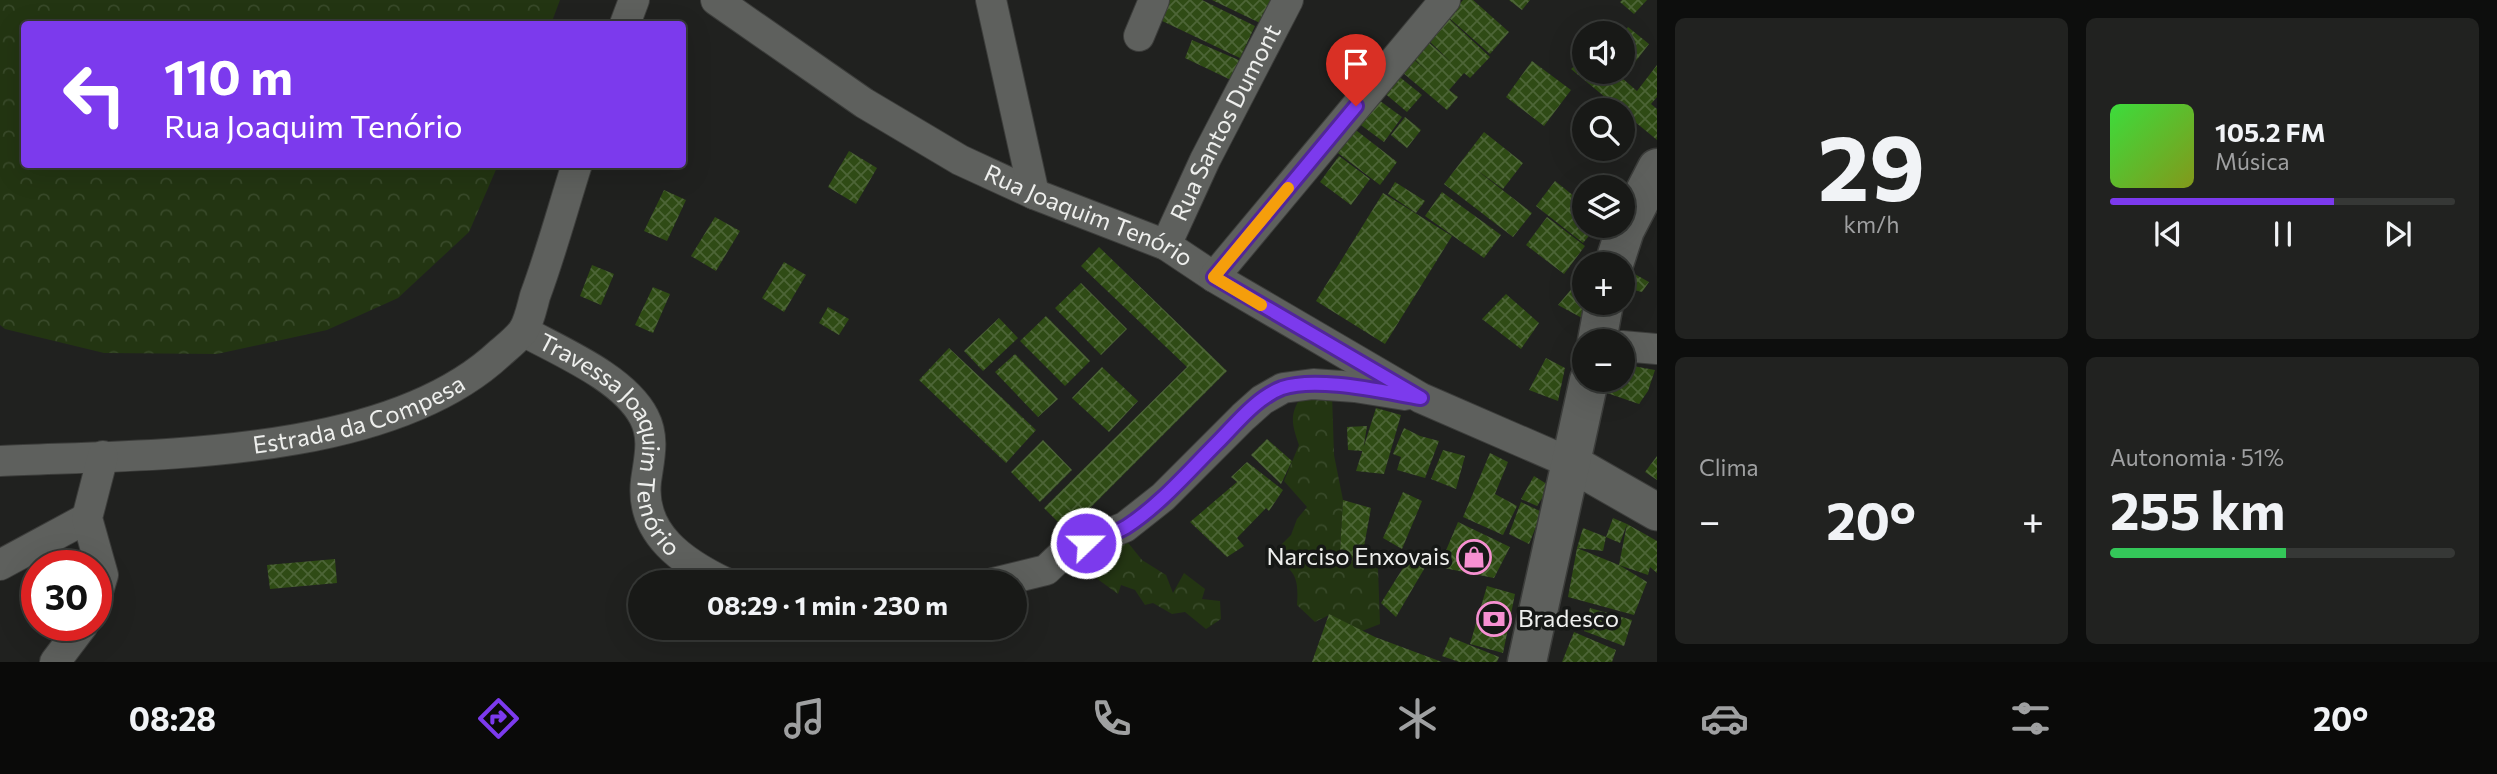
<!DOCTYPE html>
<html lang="pt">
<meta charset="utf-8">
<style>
:root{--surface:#181917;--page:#212220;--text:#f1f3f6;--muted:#9fa0a1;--line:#363836;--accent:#7c3aed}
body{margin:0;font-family:Commissioner,sans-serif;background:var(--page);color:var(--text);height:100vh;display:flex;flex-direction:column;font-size:26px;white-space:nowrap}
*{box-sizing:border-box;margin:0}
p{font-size:23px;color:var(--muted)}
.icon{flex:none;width:38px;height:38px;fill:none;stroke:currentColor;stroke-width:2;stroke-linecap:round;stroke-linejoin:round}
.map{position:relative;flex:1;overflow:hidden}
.panel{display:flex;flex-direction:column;gap:18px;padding:18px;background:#0d0e0d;width:840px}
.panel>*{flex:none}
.hud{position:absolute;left:21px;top:21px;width:665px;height:147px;border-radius:7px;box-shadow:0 7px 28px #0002,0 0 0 2px var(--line);background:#7c3aed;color:#fff;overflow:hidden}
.tools{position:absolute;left:1572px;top:21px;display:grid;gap:14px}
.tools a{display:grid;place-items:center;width:63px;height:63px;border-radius:50%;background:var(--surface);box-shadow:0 7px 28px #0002,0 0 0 2px var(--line);font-size:35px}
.speed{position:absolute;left:21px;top:550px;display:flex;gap:14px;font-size:35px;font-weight:700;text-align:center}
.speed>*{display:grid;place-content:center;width:91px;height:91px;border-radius:50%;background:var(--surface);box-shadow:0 7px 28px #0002,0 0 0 2px var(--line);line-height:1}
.speed .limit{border:10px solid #d22;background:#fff;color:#111}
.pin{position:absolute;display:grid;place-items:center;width:60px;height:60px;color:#fff;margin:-72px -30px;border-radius:50% 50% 50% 0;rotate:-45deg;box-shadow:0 0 7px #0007}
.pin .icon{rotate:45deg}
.me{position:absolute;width:77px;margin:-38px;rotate:68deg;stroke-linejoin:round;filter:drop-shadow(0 0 5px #0008)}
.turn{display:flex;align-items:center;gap:24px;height:147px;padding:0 28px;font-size:32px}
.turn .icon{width:91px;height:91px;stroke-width:2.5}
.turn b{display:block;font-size:49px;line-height:60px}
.big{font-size:52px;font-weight:700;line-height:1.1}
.panel .tile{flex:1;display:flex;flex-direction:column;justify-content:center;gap:10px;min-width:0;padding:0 24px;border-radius:10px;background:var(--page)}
.panel .dial{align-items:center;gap:0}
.dial b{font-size:91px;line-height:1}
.song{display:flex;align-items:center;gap:21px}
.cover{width:84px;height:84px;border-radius:10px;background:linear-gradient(135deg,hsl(120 70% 55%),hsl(70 70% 35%))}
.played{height:7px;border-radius:4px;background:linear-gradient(90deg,var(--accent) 65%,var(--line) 65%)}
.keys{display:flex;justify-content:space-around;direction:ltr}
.heat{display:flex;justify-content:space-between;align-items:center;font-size:38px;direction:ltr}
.charge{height:10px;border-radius:5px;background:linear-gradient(90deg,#34c759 51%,var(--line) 0)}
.panel .tiles{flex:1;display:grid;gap:18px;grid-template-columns:repeat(2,1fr)}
.trip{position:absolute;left:628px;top:570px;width:399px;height:70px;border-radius:35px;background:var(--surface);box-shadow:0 7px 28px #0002,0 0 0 2px var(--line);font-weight:700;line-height:70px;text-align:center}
.menu{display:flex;height:112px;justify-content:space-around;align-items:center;background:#0a0a09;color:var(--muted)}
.menu .icon{width:49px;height:49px}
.menu .current{color:var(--accent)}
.menu b{font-size:32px;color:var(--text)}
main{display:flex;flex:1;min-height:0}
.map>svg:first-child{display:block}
.forest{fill:url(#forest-crowns)}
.building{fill:url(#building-cross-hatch)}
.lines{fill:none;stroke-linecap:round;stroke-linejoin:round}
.minor-casing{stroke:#3c3d3b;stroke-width:32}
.tertiary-casing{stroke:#3c3d3b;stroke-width:39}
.secondary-casing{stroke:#3c3d3b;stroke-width:41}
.minor{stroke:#5e605d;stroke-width:30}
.tertiary{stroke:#5e605d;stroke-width:37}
.secondary{stroke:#5e605d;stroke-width:38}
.route-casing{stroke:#51269a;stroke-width:18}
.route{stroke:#7c3aed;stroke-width:12}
.slow{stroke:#f59e0b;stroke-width:12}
.labels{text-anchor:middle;stroke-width:7;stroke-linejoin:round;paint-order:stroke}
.street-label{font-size:24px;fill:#eeefed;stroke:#161816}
.poi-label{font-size:24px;fill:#eeefed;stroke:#161816;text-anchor:end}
</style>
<main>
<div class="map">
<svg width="1657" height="662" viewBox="0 0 1657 662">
<defs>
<pattern id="forest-crowns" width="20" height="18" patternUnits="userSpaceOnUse" patternTransform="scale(1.75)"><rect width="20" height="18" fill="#233512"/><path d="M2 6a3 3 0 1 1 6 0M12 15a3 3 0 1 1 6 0" fill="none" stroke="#384929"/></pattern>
<pattern id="building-cross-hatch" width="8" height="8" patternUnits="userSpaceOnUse" patternTransform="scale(1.75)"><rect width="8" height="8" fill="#2f4b15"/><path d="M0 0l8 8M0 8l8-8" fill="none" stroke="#4d6537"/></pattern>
</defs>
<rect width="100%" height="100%" fill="#20211f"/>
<path class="forest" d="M0 0H560L551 24H24V164L498 165 469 232 398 298 327 330 217 354 104 353 5 329 0 325Z
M1332 394 1334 455 1343 500 1340 551 1365 566 1378 568 1380 624 1362 631 1329 615 1315 622 1297 605C1299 576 1295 572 1272 554L1291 535 1297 519 1307 507 1284 481 1299 445C1293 427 1289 417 1299 400Z
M1125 539 1142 560 1166 575 1173 593 1184 573 1205 589 1202 599 1220 601 1221 619 1206 629 1185 612 1172 614 1153 603 1145 605 1135 590 1121 585 1118 594 1081 567Z"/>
<path class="building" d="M1167 0H1202L1255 26 1240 58 1158 19Z
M1212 0H1272L1260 23Z
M1463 0H1473L1509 32 1490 54 1448 17Z
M1509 0H1530L1522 10Z
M1622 0H1647L1634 14 1620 2Z
M1447 17 1490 57 1470 78 1464 73 1449 90 1458 97 1447 110 1396 67 1407 54 1426 70 1411 56 1426 40 1452 63 1427 39Z
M1628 27 1649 44 1632 66 1622 58V34Z
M1192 40 1241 61 1231 80 1185 58Z
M1584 58V72H1615L1637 91 1657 65V97L1651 104 1657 109V140L1571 69Z
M1532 61 1571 90 1544 126 1506 97Z
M1396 74 1422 95 1407 112 1382 91Z
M1376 98 1402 117 1384 142 1358 123Z
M1405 117 1421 130 1407 148 1391 135Z
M1352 127 1397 162 1380 185 1334 150Z
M1484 132 1523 163 1503 189 1474 168 1532 213 1513 237 1444 184Z
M849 151 877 168 856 204 828 187Z
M1339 156 1370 179 1351 205 1320 182Z
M1555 181 1584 204V226H1597L1583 243 1536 206Z
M1395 182 1425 201 1416 213 1388 194Z
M664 190 686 200 667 241 644 231Z
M1442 192 1501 235 1484 258 1425 216Z
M1383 193 1452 236 1385 344 1316 301Z
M715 217 740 231 716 271 691 256Z
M1547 217 1585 246 1564 274 1526 245Z
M1099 247 1227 371 1067 531 1044 508 1187 367 1081 266Z
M784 262 806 275 784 312 762 298Z
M592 265 614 274 601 305 580 296Z
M1631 272 1649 282 1642 292 1626 288Z
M1081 283 1127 329 1101 355 1055 308Z
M1574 286 1584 293V303H1587L1582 318 1558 305Z
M653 287 670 294 653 333 635 325Z
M1506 294 1539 323 1521 349 1482 319Z
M828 307 849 319 839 335 819 323Z
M1046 316 1090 361 1065 386 1020 341Z
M999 318 1018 338 983 371 964 351Z
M949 348 1036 430 1006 463 919 380Z
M1015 354 1058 399 1038 417 995 372Z
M1546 358 1565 368 1558 401 1529 390Z
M1622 364 1655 370 1648 391 1639 404 1607 393 1613 380H1622Z
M1102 367 1138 401 1109 432 1072 398Z
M1376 408 1401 415 1384 474 1356 471Z
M1367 426 1363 451 1348 450 1347 427Z
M1404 428 1420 436 1439 441 1425 478 1397 470 1401 457 1393 454Z
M1267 439 1292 461 1281 484 1251 455Z
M1043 440 1072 470 1040 502 1011 472Z
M1443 450 1465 456 1456 489 1431 479Z
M1490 453 1508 462 1495 494 1517 506 1503 535 1463 517Z
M1657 456V480L1645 472Z
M1247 462 1283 490 1269 511 1266 508 1237 538 1244 546 1227 557 1190 522 1237 482 1231 477Z
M1534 476 1550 486 1537 506 1521 499Z
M1403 492 1422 501 1402 549 1383 538Z
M1343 500 1371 508 1361 563 1340 551Z
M1521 502 1542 512 1529 544 1509 534Z
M1613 518 1627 524 1657 541V573L1650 567 1648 575 1619 565 1627 524 1620 543 1606 537 1603 551 1577 548 1619 565 1647 582 1634 615 1568 597 1577 548 1583 528 1606 537Z
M1458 522 1510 547 1494 578 1439 567Z
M1410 557 1427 564 1396 617 1381 603Z
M335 559 337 583 270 589 267 565Z
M1487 586 1515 594 1503 653 1470 644Z
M1590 608 1632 620 1624 646 1584 631Z
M1329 614 1375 637 1442 662H1312Z
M1574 632 1616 650 1612 662H1562Z
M1450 637 1499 657 1497 662H1459L1442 656Z"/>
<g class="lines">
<g class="minor-casing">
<g id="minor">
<path id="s1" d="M716 0 864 103 960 160 1034 194 1166 245 1214 277 1421 398 1573 464"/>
<path d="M991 0 1034 194"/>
<path d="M625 24 634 0"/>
<path d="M1139 36 1154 0"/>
<path id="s2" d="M1166 245 1205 160 1288 0"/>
<path d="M1214 277 1445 0"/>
<path id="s3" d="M523 331C561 352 624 378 644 417 655 438 649 459 646 481 640 534 684 563 726 583"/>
<path d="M1622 346 1657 349"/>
<path id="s4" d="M0 461C149 454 386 460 500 353 507 347 517 339 523 331 529 322 532 307 535 296 551 253 563 208 577 164"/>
<path d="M0 565 87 518"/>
<path d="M993 583 1046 570 1066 551 1125 527 1163 497 1243 417 1262 400 1283 388 1313 384 1355 387 1405 395"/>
<path d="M96 598 103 575 87 518 103 456"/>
<path d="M55 662 83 625"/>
</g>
</g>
<g class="tertiary-casing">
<path id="tertiary" d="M1573 464 1657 512"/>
</g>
<g class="secondary-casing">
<path id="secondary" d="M1614 264 1625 230 1657 168
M1597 341 1604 303
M1527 662 1589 380"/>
</g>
<use href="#minor" class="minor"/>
<use href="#tertiary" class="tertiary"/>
<use href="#secondary" class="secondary"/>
</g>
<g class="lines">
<g class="route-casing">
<path id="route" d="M1086 543C1099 538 1114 534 1126 527 1160 505 1188 472 1217 443 1236 424 1256 398 1282 388 1317 376 1384 392 1421 398L1214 277 1356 106"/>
</g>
<use href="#route" class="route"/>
<path class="slow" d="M1261 305 1214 277 1288 188"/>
</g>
<defs>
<g id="shop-ring" transform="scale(1.75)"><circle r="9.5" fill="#161816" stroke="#f690d1" stroke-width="1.5"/><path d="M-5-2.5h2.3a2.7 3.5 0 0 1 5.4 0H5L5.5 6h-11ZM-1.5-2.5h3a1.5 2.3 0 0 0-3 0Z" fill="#f690d1"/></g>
<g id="bank-ring" transform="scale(1.75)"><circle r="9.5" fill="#161816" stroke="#f690d1" stroke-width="1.5"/><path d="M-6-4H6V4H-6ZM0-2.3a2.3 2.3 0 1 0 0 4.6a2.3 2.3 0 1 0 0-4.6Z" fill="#f690d1"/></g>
</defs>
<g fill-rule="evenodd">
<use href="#shop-ring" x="1474" y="557"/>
<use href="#bank-ring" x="1494" y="619"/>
</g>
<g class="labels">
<g class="street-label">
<text dy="8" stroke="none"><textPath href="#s2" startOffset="136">Rua Santos Dumont</textPath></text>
<text dy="8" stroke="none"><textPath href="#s1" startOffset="432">Rua Joaquim Tenório</textPath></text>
<text dy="8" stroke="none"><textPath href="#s4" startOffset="364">Estrada da Compesa</textPath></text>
<text dy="8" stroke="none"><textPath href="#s3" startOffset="158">Travessa Joaquim Tenório</textPath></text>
</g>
<g class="poi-label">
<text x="1450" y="565">Narciso Enxovais</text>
<text x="1518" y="627" text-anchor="start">Bradesco</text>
</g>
</g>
</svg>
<div class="tools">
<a><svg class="icon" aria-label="sound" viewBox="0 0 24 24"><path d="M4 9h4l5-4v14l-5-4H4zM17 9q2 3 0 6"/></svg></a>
<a><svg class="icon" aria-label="search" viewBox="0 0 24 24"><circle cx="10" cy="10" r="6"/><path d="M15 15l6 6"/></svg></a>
<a><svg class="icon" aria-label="layers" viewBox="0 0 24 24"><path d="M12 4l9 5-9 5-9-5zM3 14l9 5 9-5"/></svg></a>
<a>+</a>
<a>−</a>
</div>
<div class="speed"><div class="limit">30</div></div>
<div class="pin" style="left:1356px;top:106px;background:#d93025"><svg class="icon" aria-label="arrive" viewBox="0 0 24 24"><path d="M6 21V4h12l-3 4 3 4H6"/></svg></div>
<svg class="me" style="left:1086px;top:543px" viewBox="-20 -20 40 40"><circle r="17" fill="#7c3aed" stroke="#fff" stroke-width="3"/><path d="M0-11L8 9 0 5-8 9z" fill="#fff"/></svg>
<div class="trip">08:29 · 1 min · 230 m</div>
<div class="hud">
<div class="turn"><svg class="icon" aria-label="left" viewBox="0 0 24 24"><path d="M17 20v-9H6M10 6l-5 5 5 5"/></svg><div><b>110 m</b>Rua Joaquim Tenório</div></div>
</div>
</div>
<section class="panel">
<div class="tiles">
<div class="tile dial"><b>29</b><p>km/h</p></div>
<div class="tile">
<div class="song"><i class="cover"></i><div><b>105.2 FM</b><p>Música</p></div></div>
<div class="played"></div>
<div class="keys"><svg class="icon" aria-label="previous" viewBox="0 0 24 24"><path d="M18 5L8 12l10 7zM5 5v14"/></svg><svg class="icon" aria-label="pause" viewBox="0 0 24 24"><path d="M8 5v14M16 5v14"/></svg><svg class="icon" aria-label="next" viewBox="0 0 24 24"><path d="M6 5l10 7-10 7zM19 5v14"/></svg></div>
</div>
<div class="tile"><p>Clima</p>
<div class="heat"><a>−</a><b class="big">20°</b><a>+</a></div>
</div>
<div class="tile"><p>Autonomia · 51%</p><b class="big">255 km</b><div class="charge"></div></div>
</div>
</section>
</main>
<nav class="menu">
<b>08:28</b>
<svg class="icon current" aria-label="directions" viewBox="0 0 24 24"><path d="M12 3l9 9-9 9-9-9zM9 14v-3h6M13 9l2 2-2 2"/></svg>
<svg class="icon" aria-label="music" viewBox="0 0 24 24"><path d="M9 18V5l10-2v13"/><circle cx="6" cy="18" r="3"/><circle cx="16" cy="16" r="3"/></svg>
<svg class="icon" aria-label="phone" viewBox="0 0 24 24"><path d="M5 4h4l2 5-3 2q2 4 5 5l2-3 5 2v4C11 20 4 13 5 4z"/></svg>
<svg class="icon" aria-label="climate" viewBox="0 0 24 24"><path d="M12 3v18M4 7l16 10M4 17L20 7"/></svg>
<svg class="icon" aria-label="car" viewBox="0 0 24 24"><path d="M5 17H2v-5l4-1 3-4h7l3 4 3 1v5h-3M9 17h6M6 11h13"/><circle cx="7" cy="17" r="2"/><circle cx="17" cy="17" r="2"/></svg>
<svg class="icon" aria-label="filters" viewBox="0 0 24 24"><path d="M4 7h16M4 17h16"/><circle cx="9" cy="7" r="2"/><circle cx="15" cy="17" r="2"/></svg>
<b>20°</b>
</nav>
